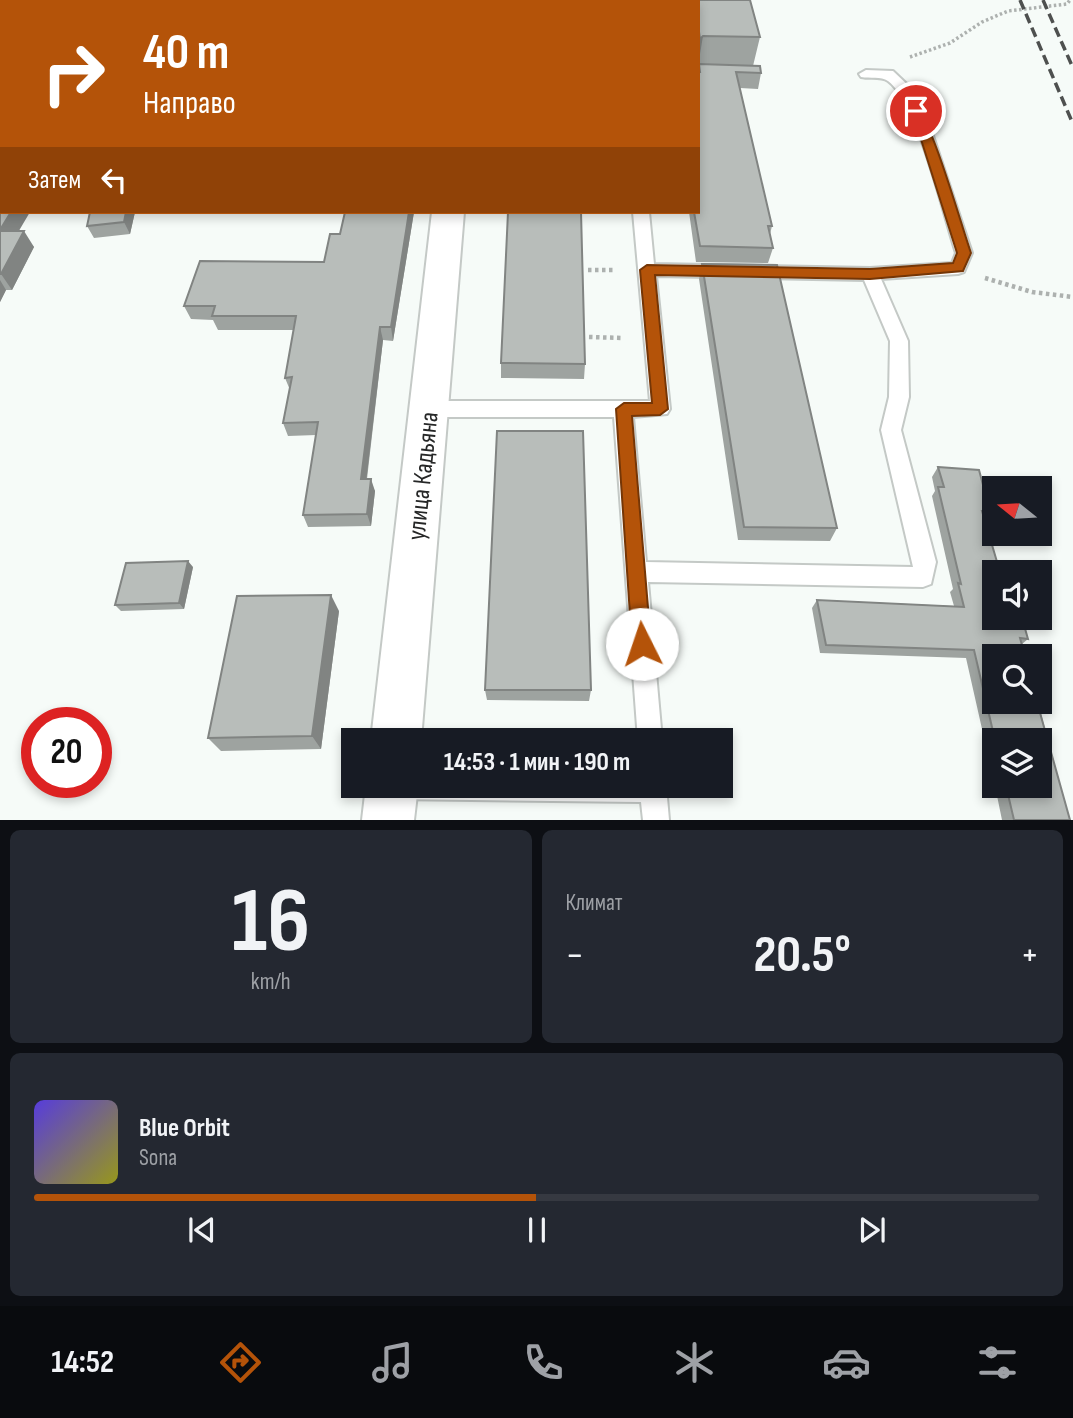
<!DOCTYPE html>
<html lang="ru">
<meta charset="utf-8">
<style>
:root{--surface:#171b24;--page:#242831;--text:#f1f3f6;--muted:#9ea1a6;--line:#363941;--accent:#b45309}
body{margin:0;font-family:"Sofia Sans Condensed",sans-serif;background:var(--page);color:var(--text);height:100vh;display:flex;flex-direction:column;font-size:26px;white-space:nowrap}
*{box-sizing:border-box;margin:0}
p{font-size:23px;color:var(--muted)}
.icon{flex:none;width:38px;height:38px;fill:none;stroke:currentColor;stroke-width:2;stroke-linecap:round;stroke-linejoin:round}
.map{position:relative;height:820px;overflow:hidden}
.drawer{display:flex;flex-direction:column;gap:10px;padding:10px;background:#0d0f14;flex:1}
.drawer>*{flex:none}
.banner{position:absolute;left:0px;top:0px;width:700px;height:214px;box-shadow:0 4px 10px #0003;background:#b45309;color:#fff;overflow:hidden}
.needle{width:46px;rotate:288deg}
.tools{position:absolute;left:982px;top:476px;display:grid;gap:14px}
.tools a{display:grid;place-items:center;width:70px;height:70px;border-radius:0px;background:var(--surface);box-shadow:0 4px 10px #0003;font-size:35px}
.speed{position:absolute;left:21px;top:707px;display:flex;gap:14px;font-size:35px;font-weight:700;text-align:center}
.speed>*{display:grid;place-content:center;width:91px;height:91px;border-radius:50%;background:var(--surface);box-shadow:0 4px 10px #0003;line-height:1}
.speed .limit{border:10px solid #d22;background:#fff;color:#111}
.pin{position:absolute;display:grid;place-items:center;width:60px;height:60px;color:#fff;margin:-30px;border:4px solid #fff;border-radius:50%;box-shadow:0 2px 7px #0007}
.me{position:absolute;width:77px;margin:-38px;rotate:356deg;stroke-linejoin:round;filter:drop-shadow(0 0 5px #0008)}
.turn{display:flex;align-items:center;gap:24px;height:147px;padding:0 28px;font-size:32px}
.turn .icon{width:91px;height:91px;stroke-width:2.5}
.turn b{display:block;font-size:49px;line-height:60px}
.then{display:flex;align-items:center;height:66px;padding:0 28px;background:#0003;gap:14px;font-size:26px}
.big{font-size:52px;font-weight:700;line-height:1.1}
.drawer .card{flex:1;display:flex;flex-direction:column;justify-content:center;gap:10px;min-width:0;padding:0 24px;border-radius:10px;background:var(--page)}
.drawer .dial{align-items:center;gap:0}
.dial b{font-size:91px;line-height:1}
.song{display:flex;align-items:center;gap:21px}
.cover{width:84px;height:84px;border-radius:10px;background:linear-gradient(135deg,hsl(250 70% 55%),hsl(60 70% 35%))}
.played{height:7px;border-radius:4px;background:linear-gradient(90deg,var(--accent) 50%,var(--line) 50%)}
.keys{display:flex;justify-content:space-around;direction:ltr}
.heat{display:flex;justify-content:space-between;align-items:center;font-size:38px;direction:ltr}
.drawer .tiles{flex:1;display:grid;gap:10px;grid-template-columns:1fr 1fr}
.card:last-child{grid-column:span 2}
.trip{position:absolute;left:341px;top:728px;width:392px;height:70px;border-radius:0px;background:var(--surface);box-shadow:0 4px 10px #0003;font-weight:700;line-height:70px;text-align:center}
.tabs{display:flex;height:112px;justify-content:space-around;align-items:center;background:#090b0e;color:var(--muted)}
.tabs .icon{width:49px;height:49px}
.tabs .active{color:var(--accent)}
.tabs b{font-size:32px;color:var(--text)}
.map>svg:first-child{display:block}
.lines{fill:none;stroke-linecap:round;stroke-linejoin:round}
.lane-casing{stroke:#c4c9c6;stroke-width:4}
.street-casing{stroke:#c4c9c6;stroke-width:4}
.path-far1{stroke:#adb1af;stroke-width:3.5;stroke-dasharray:2.5 2.5;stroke-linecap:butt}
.path{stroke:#adb1af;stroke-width:4.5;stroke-dasharray:3.5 3.5;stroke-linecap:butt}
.lane{fill:#fff;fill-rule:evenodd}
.street{fill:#fff;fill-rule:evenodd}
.rail{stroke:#4e504f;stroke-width:3.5;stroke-dasharray:10 5;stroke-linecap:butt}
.wall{fill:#9ea3a0}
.shaded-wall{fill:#818482}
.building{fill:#b8bdba;stroke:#818482;stroke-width:2}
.route{fill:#b45309;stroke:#753606;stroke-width:2}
.labels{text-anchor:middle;stroke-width:7;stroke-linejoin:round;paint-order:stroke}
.street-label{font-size:26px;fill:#262727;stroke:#fff}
</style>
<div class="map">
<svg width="1073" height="820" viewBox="0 0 1073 820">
<rect width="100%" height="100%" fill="#f6fbf8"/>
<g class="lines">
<g class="lane-casing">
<path id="lane" d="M866 70 893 71 913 90 932 133 972 253 964 272 958 274 881 279 908 341 909 397 901 430 936 562 931 584 923 587 648 582 662 740H638L614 417H429L422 414 419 409 422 404 429 401H650L633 212H649L654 264 870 268 952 263 956 253C943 214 918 103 888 81 881 76 870 79 861 77L859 74ZM656 276 864 280 890 341 889 397 881 430 913 567 646 562 633 417 667 414 670 409Z
M379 786H666L669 820H643L641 802 392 799 383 795Z"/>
</g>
<g class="street-casing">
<path id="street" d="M132 0H157L131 2Z
M637 0H661V2H637Z
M2 109V127L0 128V110Z
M432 212H464L421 740H371Z
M366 786H418L414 820H362Z"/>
</g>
<path class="path-far1" d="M910 57 950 43 982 22 1008 11 1067 4 1070 0"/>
<path class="path" d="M588 270H616
M985 278 1032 292 1073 297
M589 337 623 338"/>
<use href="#lane" class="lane"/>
<use href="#street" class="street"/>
<path class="rail" d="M1020 0 1073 124
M1043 0 1073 68"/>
</g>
<path class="wall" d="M685 0H750L760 37 753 66 761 73 758 89 740 88 772 226 770 234 773 248 768 263 696 262 689 212H698V2H685Z
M0 156 19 231 34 247 12 290H6L0 302Z
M90 212H135L130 234 94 238 87 226Z
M414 212 393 341 383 340 367 479 375 491 371 526 308 527 303 515 316 435 288 436 283 423 290 390 285 378 294 330H218L213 320 191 319 184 306 324 262 340 234Z
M702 264 837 528 830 541 738 540 699 279Z
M501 363 585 364 584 379 501 378Z
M938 467 990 511 984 518 994 572 1028 639 1022 644 1070 820H1002L995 786H1040V740H994V782L966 658 820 653 812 608 817 600 954 606 950 592 953 589 932 496 935 491 932 477Z
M193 567 184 609 121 611 115 605Z
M339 611 321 749 221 751 208 738Z
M485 690H591L589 701 487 700Z"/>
<path class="shaded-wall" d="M92 0H111V1L90 2Z
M250 0H268L266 2H248Z
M703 36 698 66V53L700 39Z
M0 48 2 51V63L0 65Z
M11 212H30L10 246 0 230Z
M126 212H135L130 234 124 222Z
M409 212H414L393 341 391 327Z
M24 231 34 247 12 290 1 274Z
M0 280 6 290 0 302Z
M380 327 383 340 365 491 361 479Z
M371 479 375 491 371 526 367 514Z
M188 561 193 567 184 609 179 603Z
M331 595 339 611 321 749 312 736Z"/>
<path class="building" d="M0 0H92L90 2H2V46H0Z
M194 0H250L248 2H192Z
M694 0H750L760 37 703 36 700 39 698 25V2H695Z
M699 64 760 66 761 73 736 72 772 226H768L773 248 700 246 694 212H698V72H700Z
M2 153V212H11L0 230V156Z
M90 212H126L124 222 87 226Z
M345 212H409L391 327H380L361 479H371L367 514 303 515 318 422 283 423 292 377 285 378 296 316H212L215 306H184L200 261 324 262 330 234H340Z
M508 212H581L585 364 501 363Z
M0 231H24L1 274H0Z
M702 264 777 265 837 528 744 527Z
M497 431H583L591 690H485Z
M938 467 979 470 990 511H982L1000 572H994V618H1022L1028 639 1020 638 1025 656H994V702H1037L1070 820H1014L1006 786H1040V740H995L974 650 826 645 817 600 964 607 958 583 961 584 938 487H944Z
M188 561 179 603 115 605 126 563Z
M331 595 312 736 208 738 237 596Z"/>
<path class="route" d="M916 108C930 114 963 231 971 253L963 271 870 279 655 275 668 409 660 415 632 416 651 644 649 651 642 653 635 651 632 644 616 409 624 403H652L640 270 647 265 870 269 953 263 957 253 919 133 910 111Z"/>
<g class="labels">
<g class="street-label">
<text transform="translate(422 476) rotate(-84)" y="9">улица Кадьяна</text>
</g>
</g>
</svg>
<div class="tools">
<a><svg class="needle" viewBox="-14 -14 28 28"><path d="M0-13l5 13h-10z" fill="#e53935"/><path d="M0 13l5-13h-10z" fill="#9ea1a6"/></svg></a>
<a><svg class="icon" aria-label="sound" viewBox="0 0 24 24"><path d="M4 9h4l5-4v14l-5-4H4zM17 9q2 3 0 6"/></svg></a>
<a><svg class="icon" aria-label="search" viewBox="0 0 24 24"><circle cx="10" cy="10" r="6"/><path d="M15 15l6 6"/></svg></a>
<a><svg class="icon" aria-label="layers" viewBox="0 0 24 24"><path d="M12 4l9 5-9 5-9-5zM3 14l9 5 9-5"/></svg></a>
</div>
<div class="speed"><div class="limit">20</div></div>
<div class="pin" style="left:916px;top:111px;background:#d93025"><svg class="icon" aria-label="arrive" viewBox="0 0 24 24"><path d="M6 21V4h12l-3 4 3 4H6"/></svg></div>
<svg class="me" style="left:642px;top:644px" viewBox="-20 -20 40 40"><circle r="19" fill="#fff"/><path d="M0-13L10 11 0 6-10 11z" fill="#b45309"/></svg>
<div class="trip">14:53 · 1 мин · 190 m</div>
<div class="banner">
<div class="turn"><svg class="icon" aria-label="right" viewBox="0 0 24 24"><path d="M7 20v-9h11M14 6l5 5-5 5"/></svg><div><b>40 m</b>Направо</div></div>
<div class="then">Затем<svg class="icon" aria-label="left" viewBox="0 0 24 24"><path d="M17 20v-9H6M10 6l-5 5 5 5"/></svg></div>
</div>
</div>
<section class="drawer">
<div class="tiles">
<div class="card dial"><b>16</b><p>km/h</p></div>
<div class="card"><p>Климат</p>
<div class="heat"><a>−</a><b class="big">20.5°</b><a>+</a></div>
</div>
<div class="card">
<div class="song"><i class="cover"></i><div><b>Blue Orbit</b><p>Sona</p></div></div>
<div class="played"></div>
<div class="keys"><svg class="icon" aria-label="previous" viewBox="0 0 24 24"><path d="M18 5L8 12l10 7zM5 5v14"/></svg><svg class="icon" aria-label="pause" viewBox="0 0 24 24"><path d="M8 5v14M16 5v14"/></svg><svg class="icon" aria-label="next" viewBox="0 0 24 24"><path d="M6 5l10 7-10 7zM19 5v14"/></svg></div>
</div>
</div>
</section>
<nav class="tabs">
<b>14:52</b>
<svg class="icon active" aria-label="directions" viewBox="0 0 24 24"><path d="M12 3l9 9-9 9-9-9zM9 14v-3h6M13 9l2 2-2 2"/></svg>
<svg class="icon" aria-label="music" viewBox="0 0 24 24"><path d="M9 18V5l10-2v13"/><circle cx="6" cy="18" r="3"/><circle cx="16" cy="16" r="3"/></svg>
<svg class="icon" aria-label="phone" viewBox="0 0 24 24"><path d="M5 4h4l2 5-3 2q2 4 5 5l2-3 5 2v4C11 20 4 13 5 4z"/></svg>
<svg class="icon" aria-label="climate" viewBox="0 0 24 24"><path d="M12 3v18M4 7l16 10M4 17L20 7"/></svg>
<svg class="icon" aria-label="car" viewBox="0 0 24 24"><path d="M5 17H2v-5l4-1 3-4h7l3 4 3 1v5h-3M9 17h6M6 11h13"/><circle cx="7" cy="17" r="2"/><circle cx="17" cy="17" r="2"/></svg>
<svg class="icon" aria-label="filters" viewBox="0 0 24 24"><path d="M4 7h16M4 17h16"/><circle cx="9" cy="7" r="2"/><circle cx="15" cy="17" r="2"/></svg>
</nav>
